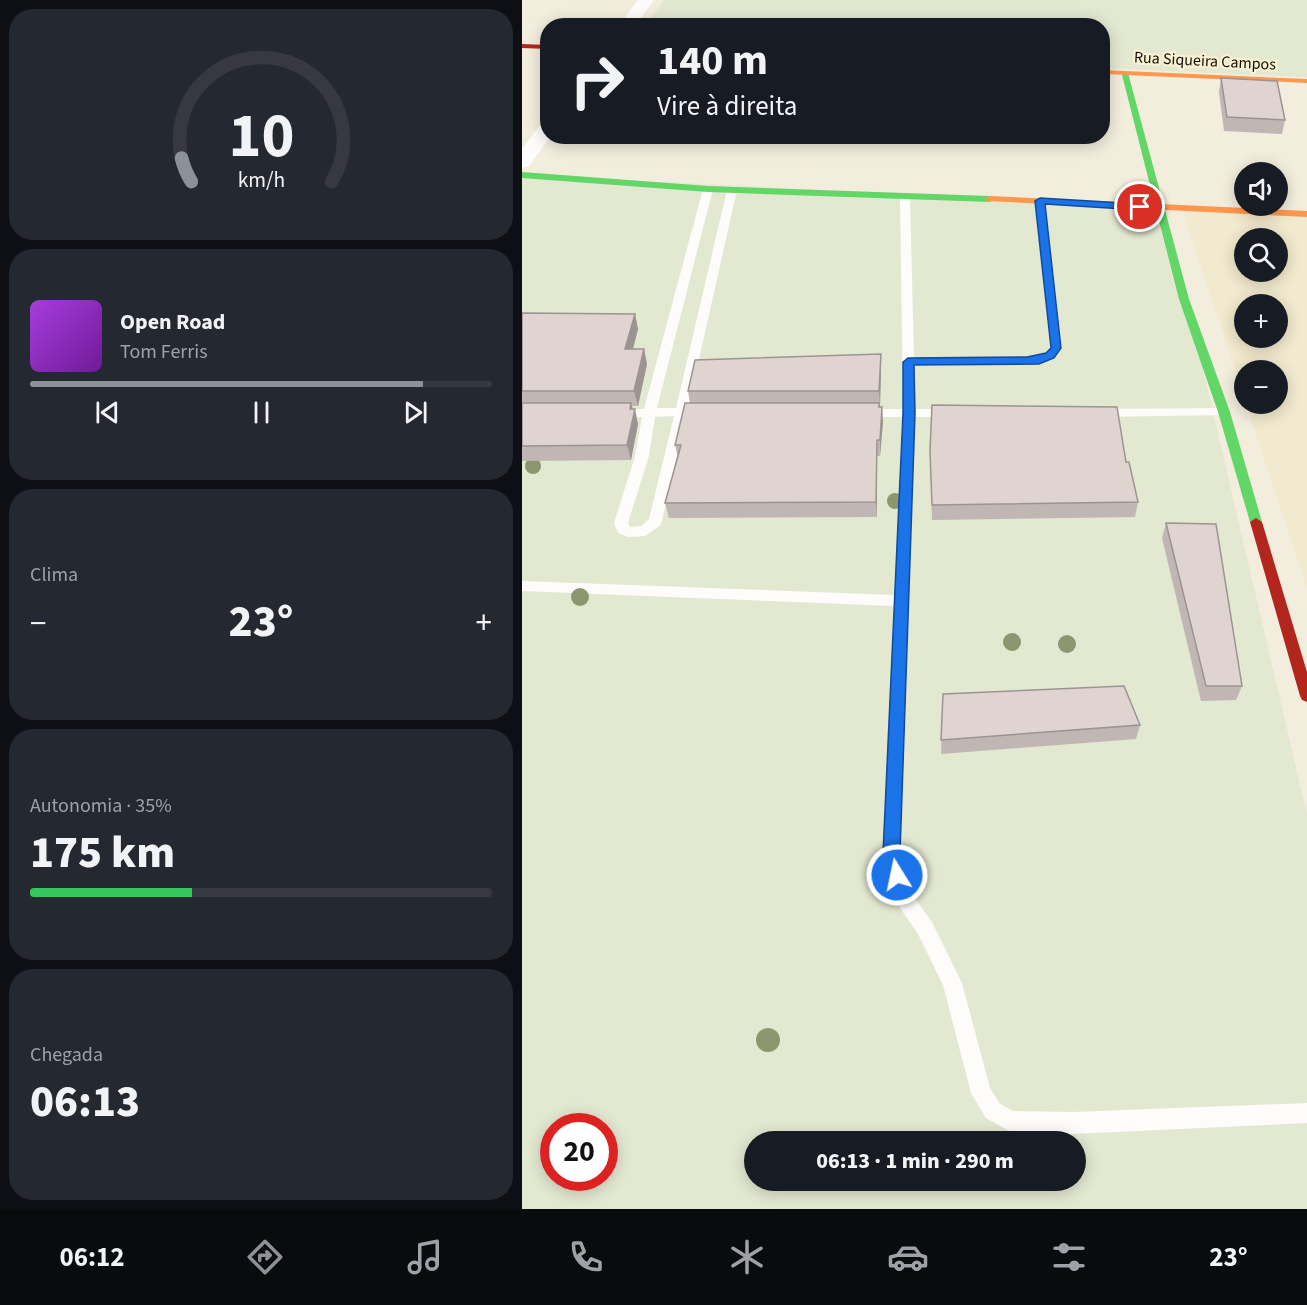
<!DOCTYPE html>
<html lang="pt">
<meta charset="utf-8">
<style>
:root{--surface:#171b24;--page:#242831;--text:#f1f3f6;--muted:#9ea1a6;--line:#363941;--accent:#8c9099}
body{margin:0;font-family:"Source Sans 3",sans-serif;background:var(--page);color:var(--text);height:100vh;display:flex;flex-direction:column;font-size:22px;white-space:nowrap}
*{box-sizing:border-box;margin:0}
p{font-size:20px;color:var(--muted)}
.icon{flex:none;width:33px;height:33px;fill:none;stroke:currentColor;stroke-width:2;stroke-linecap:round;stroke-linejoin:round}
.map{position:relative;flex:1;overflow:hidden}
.details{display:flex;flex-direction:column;gap:9px;padding:9px;background:#0d0f14;width:522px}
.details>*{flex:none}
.top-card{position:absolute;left:18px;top:18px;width:570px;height:126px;border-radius:24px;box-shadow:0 3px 15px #0003;background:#171b24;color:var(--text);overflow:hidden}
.fabs{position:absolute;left:712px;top:162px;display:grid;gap:12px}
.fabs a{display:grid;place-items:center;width:54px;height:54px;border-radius:50%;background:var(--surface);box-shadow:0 3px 15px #0003;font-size:30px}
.speed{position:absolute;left:18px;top:1113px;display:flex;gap:12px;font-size:30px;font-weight:700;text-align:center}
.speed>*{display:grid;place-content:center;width:78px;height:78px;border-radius:50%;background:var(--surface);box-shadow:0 3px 15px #0003;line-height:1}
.speed .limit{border:9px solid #d22;background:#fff;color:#111}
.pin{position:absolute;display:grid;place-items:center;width:51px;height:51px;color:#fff;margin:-26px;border:3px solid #fff;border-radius:50%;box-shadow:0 2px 6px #0007}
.me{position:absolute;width:66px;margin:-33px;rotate:350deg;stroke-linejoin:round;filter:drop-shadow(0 0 4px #0008)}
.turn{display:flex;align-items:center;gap:21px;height:126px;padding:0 18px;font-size:27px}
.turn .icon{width:78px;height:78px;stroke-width:2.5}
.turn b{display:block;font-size:42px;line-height:51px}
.big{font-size:45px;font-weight:800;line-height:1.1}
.details .widget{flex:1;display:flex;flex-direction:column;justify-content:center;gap:9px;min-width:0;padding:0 21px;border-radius:24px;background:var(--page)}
.details .dial{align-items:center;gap:0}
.dial svg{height:156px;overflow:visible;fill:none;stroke:var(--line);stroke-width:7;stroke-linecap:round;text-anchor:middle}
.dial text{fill:var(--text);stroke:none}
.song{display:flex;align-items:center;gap:18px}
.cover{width:72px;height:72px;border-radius:9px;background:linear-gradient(135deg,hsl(280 70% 55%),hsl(280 70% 35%))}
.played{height:6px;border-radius:3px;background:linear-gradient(90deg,var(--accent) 85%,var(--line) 85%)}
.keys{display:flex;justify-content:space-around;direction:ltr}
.heat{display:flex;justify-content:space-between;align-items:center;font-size:33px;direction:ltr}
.charge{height:9px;border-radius:4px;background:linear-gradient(90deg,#34c759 35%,var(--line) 0)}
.trip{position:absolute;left:222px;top:1131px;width:342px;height:60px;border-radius:30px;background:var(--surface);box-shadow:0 3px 15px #0003;font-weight:800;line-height:60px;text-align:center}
.tabs{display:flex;height:96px;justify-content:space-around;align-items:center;background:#090b0e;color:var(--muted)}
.tabs .icon{width:42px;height:42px}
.tabs .on{color:var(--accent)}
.tabs b{font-size:27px;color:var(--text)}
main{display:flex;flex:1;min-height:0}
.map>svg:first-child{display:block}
.built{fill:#f2eace;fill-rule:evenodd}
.green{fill:#e3e8d1;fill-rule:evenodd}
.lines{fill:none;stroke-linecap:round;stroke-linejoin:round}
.lane{fill:#fdfcfa;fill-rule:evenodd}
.street{fill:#fdfcfa;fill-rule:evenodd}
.fast{fill:#63d668;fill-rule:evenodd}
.slow{fill:#ff974d;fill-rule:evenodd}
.jam{fill:#b3261e;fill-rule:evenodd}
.tree{fill:#8d976f}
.wall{fill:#c0b6b3}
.shaded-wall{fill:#9c9492}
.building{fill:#dfd4d0;stroke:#9c9492;stroke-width:1.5}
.route{fill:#1a73e8;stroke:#114b97;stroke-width:1.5}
.labels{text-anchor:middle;stroke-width:4.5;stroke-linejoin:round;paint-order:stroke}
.far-street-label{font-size:16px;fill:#110e05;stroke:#faf1d4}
</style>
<main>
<section class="details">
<div class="widget dial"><svg viewBox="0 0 100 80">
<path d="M14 69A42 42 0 1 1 86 69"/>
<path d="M14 69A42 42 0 0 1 9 57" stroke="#8c9099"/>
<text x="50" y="56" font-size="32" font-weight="700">10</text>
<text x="50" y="72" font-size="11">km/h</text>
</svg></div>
<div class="widget">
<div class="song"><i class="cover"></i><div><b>Open Road</b><p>Tom Ferris</p></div></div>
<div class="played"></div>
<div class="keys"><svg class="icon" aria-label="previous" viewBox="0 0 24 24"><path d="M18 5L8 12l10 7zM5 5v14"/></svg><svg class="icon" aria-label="pause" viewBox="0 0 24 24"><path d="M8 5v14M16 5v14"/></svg><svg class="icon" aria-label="next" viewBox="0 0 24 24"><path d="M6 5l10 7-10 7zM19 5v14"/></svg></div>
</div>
<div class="widget"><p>Clima</p>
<div class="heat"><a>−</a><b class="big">23°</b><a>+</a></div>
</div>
<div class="widget"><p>Autonomia · 35%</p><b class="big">175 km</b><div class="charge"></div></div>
<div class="widget"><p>Chegada</p><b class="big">06:13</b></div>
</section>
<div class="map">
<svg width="785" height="1209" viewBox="0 0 785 1209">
<rect width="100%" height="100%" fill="#f2eddc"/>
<path class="built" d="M660 208 785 214V588L724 404H756V370H723V399ZM723 238H756V272H723ZM723 304H756V338H723Z"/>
<path class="green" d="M142 0H785V77L581 68 580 26H123Z
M0 175 643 207 785 815V1209H0ZM32 1126H82V1178H32ZM232 1142H554V1180H232Z"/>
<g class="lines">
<path class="lane" d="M186 186 191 189 135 408H154L205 190 210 187 215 190 166 408 174 412 173 415 164 416 139 525 123 536 106 537 96 533 92 523 113 456 120 417H93L87 413 93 409H122L181 189ZM152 416 127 519 119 526 108 527 106 523 127 456 133 417Z
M383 193 388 196 392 358 516 356 524 353 528 348 513 201 518 198 523 201 540 348 532 359 517 364 392 366 393 409H429L435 413 429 417H393L379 854 389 893 410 922 440 983 468 1088 478 1104 491 1111 550 1112 785 1103V1123L550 1134 489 1132 464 1118 449 1093 421 985 396 934 374 902 361 854 372 606 0 591V581L373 595 380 417H342L336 413 342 409H381L378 196Z
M702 408 708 412 707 415 576 417 570 413 576 409Z"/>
<path class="street" d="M116 0H132L113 26H96Z
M26 122V136H29L7 166 0 168V149L19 124Z"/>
<path class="fast" d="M599 71 606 73 667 299 708 412 740 522 738 525H730L728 522 696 412 657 299Z
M0 172 186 186 468 196 473 199 468 202 186 192 0 178Z"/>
<path class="slow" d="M580 70 785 79V83L582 74Z
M468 196 785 211V217L465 201 463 199Z"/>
<path class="jam" d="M0 44 26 45V49L0 48Z
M734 518 740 522 785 672V702L780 700 778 696 728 522Z"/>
</g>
<g class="tree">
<circle cx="11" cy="466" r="8"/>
<circle cx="373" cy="501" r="8"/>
<circle cx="58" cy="597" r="9"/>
<circle cx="490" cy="642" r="9"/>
<circle cx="545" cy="644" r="9"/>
<circle cx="246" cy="1040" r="12"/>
</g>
<path class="wall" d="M699 78 763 120 760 134 702 131 697 92Z
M0 313 113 314 116 329 111 349H122L125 364 116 406H110L116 424 109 460 0 461Z
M359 354V370L358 406H357L361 422 358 456H355V517L147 518 143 503 156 458 153 445 168 403 166 391Z
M408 451 616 502 613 517 410 520Z
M644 523 720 686 714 700 679 701 640 538Z
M421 694 618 725 614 739 419 754Z"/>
<path class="shaded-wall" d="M113 314 116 329 107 364 103 349Z
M122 349 125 364 116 406 112 391Z
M359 354V370L358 406 357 391Z
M109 403 112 414 113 409 116 424 109 460 105 445 108 409Z
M360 407 361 422 358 456V440Z
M355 440V517L354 502Z"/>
<path class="building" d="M699 78 755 81 763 120 705 117Z
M0 313 113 314 103 349H122L112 391H0Z
M359 354 357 391H166L173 360Z
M0 403H109L108 409H113L105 445 0 446Z
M163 403H357V407H360L358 440H355L354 502 143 503 159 445H153Z
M410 405 595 407 604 462H607L616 502 410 505 408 451Z
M644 523 694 524 720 686H684Z
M602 686 618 725 419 740 421 694Z"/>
<path class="route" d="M518 198 618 204 623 207 618 210 523 204 539 348 532 358 517 364 392 365 393 413 378 854 383 875 381 880 375 882 369 880 361 854 381 413V362L386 358 505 357 524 353 529 348 513 201Z"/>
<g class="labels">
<g class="far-street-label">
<text transform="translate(683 60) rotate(3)" y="6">Rua Siqueira Campos</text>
</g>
</g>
</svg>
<div class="fabs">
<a><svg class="icon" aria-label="sound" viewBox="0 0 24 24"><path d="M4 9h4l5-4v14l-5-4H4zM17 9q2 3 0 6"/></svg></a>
<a><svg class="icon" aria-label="search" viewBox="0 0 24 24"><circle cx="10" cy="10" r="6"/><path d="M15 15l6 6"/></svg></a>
<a>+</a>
<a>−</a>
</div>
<div class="speed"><div class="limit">20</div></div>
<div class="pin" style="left:618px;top:207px;background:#d93025"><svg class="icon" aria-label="arrive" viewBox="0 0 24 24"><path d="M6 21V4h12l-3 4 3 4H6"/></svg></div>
<svg class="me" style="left:375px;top:875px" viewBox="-20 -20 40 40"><circle r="17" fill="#1a73e8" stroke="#fff" stroke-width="3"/><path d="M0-11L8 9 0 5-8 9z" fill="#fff"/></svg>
<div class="trip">06:13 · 1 min · 290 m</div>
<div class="top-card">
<div class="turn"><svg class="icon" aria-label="right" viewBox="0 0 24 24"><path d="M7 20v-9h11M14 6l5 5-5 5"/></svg><div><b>140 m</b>Vire à direita</div></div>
</div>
</div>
</main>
<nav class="tabs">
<b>06:12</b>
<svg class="icon on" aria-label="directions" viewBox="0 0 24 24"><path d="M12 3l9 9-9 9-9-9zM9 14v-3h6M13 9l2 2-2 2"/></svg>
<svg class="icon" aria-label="music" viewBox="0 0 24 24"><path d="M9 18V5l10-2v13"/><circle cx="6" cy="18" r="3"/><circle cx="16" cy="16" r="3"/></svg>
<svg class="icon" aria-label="phone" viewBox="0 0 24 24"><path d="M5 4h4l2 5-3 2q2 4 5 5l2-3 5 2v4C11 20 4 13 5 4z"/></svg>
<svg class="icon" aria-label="climate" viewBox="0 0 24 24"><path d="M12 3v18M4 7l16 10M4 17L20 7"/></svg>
<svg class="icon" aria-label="car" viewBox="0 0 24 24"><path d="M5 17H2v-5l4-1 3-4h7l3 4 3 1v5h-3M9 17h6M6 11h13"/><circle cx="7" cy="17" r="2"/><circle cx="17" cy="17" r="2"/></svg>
<svg class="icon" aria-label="filters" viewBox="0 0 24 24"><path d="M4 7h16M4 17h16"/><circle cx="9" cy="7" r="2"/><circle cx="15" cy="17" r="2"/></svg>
<b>23°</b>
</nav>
